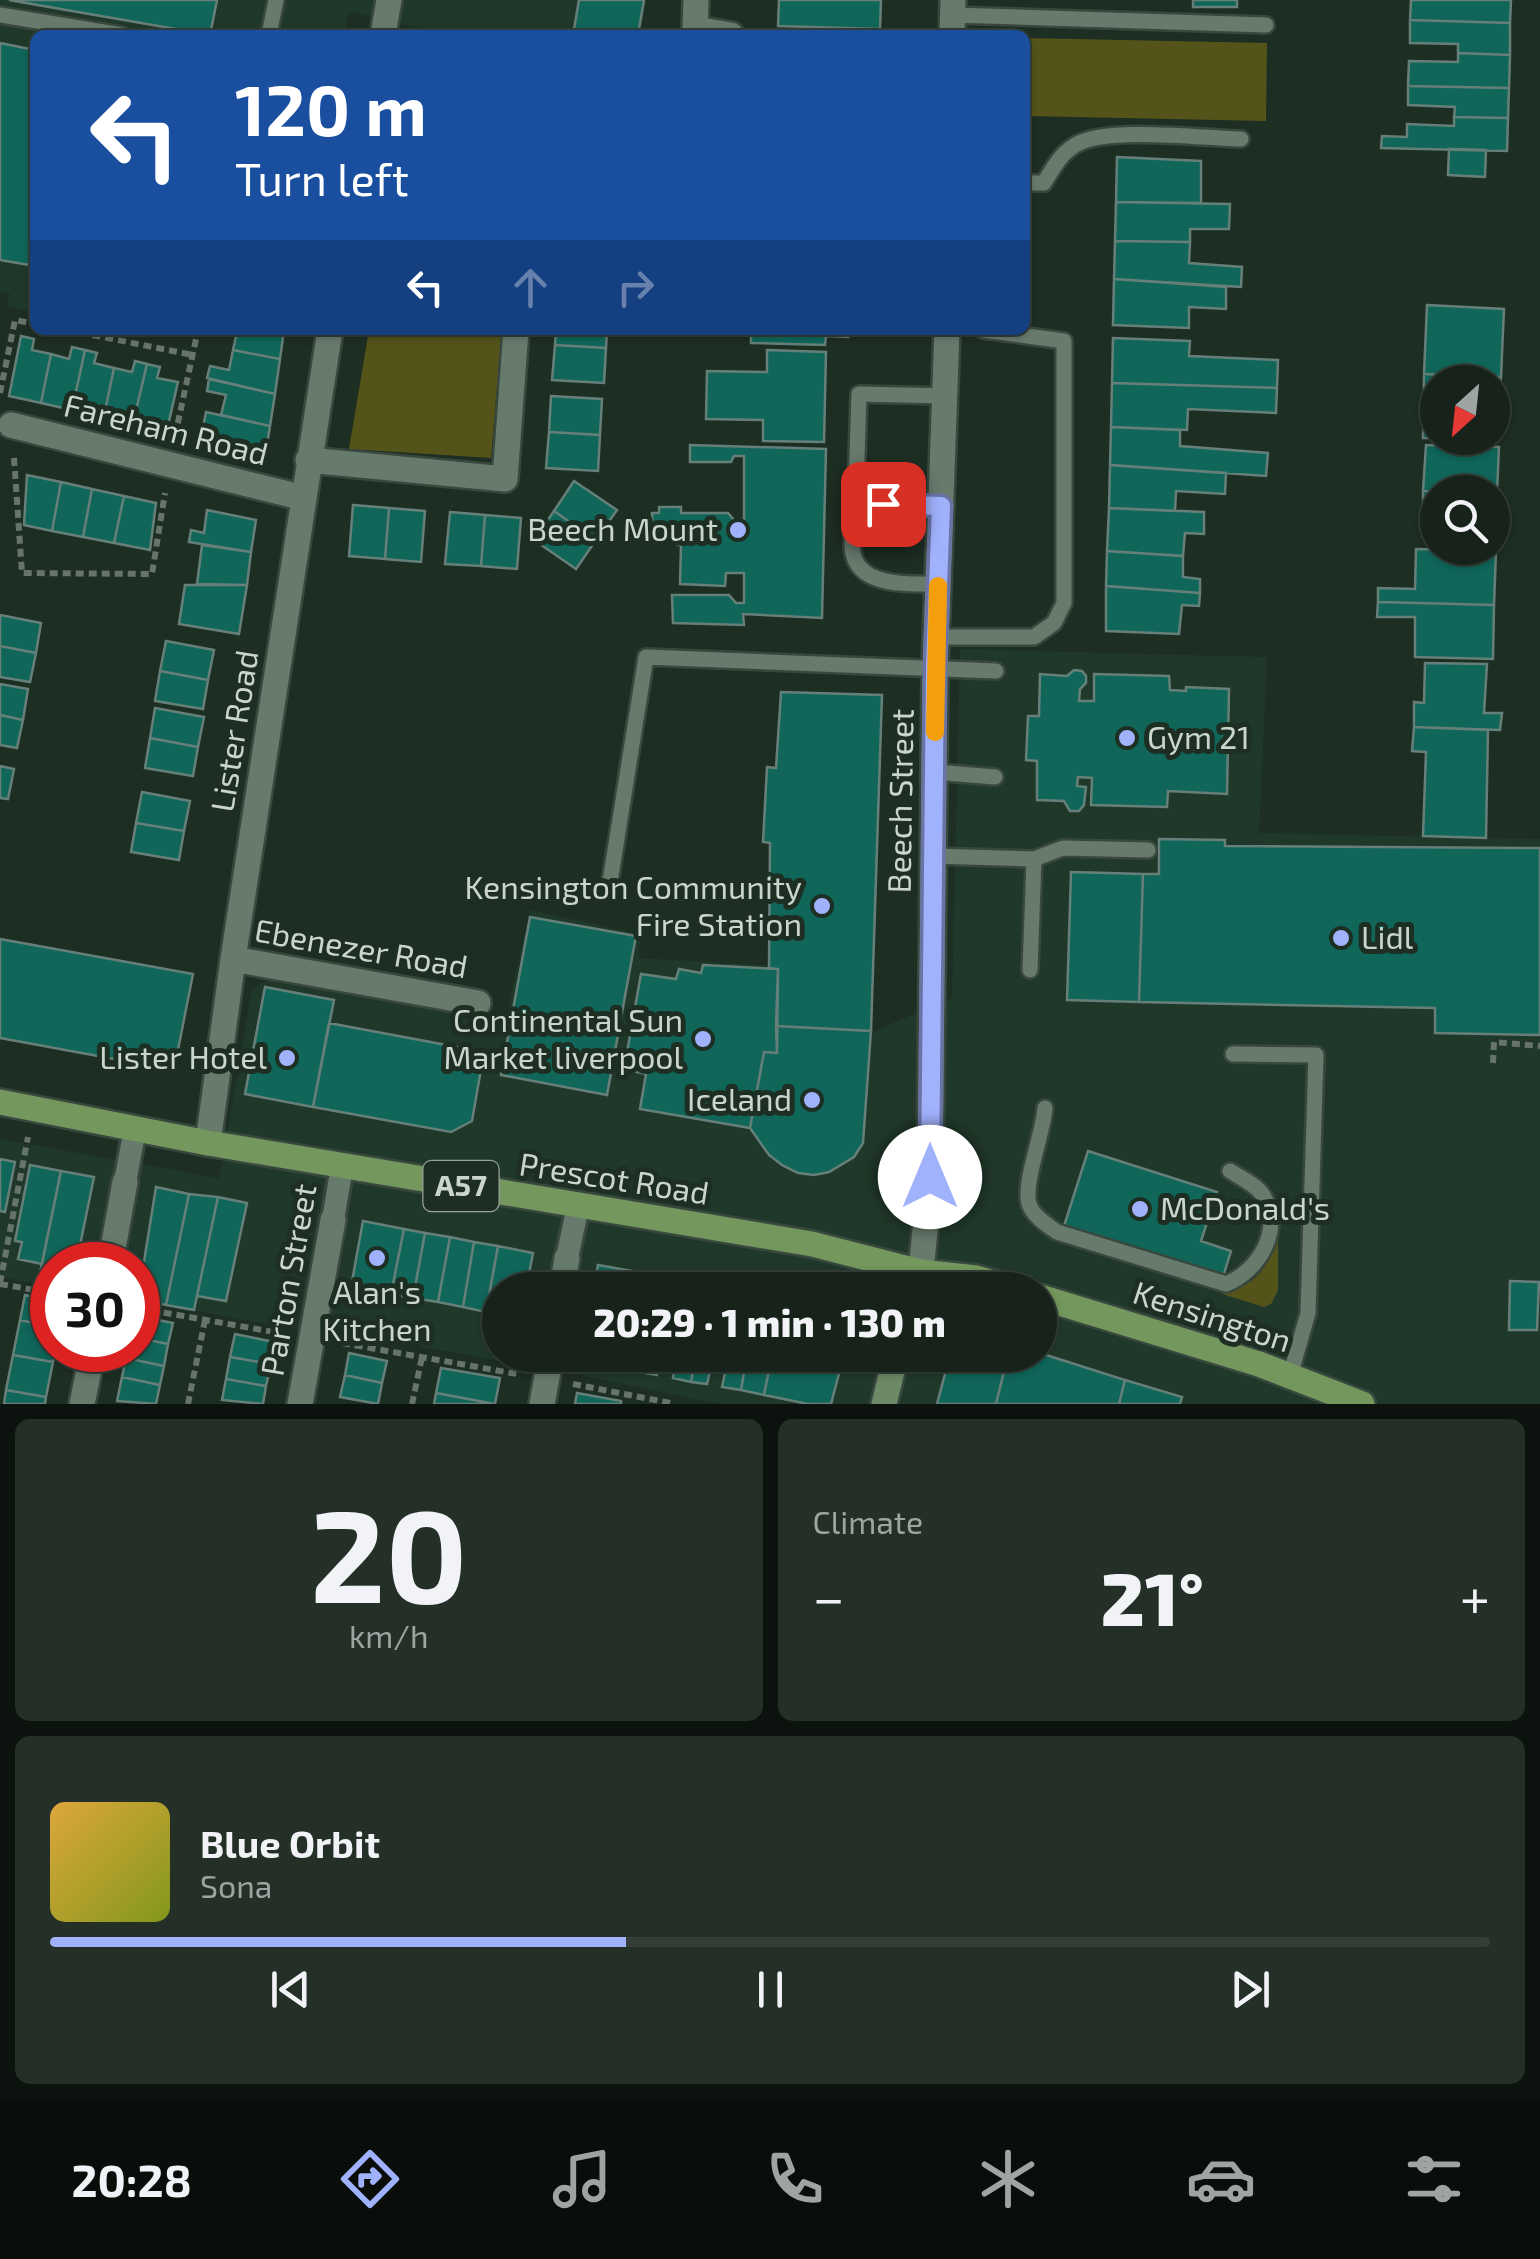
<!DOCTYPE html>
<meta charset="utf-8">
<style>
:root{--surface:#16221a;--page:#232f27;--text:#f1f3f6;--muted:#9ea4a2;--line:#353f39;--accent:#a1b2fd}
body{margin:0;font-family:"Exo 2",sans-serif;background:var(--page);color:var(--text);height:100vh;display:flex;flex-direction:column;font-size:38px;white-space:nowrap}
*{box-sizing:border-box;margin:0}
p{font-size:32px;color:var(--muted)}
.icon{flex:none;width:55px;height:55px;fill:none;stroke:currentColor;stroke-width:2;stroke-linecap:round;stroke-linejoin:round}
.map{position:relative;height:1404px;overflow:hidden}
.side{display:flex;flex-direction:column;gap:15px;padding:15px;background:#0c130e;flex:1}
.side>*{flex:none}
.banner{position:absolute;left:30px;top:30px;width:1000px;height:305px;border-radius:15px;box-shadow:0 2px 8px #0004,0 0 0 2px var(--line);background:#1a4fa0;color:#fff;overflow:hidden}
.needle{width:65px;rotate:207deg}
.fabs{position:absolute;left:1420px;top:365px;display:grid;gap:20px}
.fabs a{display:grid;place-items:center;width:90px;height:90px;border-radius:50%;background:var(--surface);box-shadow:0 2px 8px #0004,0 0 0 2px var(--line);font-size:50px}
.speed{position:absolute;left:30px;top:1242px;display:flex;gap:20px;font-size:50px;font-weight:700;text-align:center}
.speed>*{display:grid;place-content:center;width:130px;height:130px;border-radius:50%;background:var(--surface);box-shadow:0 2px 8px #0004,0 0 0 2px var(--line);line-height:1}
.speed .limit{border:15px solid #d22;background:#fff;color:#111}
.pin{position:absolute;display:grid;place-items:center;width:85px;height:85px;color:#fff;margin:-42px;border-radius:20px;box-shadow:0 5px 15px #0006}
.me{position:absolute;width:110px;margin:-55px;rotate:0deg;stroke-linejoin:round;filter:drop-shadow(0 0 8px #0008)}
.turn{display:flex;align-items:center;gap:35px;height:210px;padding:0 40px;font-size:45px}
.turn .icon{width:130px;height:130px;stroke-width:2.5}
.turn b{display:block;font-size:70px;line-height:85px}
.lanes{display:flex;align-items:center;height:95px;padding:0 40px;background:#0003;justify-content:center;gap:50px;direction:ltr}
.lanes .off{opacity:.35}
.big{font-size:75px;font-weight:800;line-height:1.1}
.side .widget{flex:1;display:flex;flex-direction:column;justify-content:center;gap:15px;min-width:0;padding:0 35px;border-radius:15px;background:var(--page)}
.side .dial{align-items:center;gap:0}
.dial b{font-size:130px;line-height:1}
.song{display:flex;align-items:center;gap:30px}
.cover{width:120px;height:120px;border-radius:15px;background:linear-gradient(135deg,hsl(40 70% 55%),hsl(70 70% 35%))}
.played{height:10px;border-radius:5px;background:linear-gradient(90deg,var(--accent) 40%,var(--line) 40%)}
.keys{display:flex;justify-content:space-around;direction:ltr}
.heat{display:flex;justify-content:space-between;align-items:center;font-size:55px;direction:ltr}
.side .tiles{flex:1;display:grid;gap:15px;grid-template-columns:1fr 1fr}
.widget:last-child{grid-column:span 2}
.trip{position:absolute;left:482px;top:1272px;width:575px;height:100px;border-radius:50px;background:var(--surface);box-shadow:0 2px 8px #0004,0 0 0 2px var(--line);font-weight:800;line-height:100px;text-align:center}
.dock{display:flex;height:160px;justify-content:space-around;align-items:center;background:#090e0a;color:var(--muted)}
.dock .icon{width:70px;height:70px}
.dock .selected{color:var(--accent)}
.dock b{font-size:45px;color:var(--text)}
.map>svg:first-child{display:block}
.built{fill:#203829;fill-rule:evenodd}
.green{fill:#545319}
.building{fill:#0f6659;stroke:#668079;stroke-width:2.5;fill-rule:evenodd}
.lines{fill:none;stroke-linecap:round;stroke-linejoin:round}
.service-casing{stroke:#39483e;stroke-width:20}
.pedestrian-casing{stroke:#39483e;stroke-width:28}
.minor-casing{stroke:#39483e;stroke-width:30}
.secondary-casing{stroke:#39483e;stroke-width:30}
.primary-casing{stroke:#39483e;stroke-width:30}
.path{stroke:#66746b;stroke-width:6;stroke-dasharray:8 5;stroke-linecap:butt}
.service{stroke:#677b6d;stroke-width:15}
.pedestrian{stroke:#677b6d;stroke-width:22}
.minor{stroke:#677b6d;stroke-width:25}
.secondary{stroke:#6d8965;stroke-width:25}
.primary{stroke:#73975c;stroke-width:25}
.route-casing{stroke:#6974a4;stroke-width:25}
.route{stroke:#a1b2fd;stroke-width:18}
.slow{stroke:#f59e0b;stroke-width:18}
.poi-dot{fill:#a1b2fd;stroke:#1d2e23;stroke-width:4}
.labels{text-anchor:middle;stroke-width:10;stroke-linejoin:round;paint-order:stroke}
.shield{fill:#1d2e23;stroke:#96a39b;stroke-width:2.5}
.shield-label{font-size:30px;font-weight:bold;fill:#cad5ce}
.street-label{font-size:32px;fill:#cad5ce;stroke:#1d2e23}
.poi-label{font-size:32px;fill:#cad5ce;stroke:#1d2e23;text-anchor:end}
</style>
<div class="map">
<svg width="1540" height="1404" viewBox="0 0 1540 1404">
<rect width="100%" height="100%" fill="#1d2e23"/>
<path class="built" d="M0 0H646L641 35H479L410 26 349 11 344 35H35V313L6 306 10 294 0 291Z
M960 649 1267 657 1259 833 1540 839V1404H720L585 1376 333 1331 293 1329 138 1300V1265H52V1287L0 1277V1139L219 1178 252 989 262 983 272 980 505 1021 530 910 640 934 639 958 778 966 777 1026 874 1031 952 998ZM500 1290H1040V1355H500Z"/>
<path class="green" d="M1025 38 1267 43 1266 121 1025 116Z
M369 330H502L491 458 349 449Z
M1278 1231V1290L1271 1304 1264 1307 1222 1294C1259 1283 1268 1269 1278 1231Z"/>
<path class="building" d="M9 0H217L210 35Z
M579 0H644L638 35H573Z
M779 0H881L880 29 778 26Z
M1193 0H1237V7H1193Z
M1411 0H1511L1510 23 1410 20Z
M1410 20 1510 23V55L1458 53V44L1410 43Z
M0 43 35 50V266L0 260Z
M1458 53 1510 55 1509 88 1408 86 1409 61 1458 62Z
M1408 86 1509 88 1508 118 1454 117 1455 107 1408 105Z
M1454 117 1508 118 1507 151 1381 148 1382 136 1407 137V124L1454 126Z
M1449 149 1486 150 1485 177 1448 175Z
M1117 157 1201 161V203L1116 202Z
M1116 202 1230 204 1229 229H1190V242L1115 241Z
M1115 241 1190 242 1189 263 1242 267 1241 287 1114 279Z
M1114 279 1226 287V309L1189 307V328L1113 325Z
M1427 305 1504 309 1501 377 1424 374Z
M227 330H284L280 359 233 350 237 332Z
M556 330H607L606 348 555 345Z
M751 330H848V337L826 336 825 345 751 343Z
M21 336 34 339 32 350 51 354 41 403 9 396Z
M1113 338 1190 341 1189 356 1278 360 1277 388 1112 383Z
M555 345 606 348 604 383 552 380Z
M72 347 85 350 72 410 41 403 51 354 69 359Z
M85 350 97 353 94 363 114 368 104 416 72 410Z
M233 350 280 359 275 394 207 378 210 366 229 370Z
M767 350 826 352 824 442 763 441V420L706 419 707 371 767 372Z
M135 361 147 364 133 423 104 416 114 368 132 372Z
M147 364 160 367 157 378 178 382 167 430 133 423Z
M1424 374 1501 377 1497 440 1423 438ZM1438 382H1492V438H1438Z
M209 379 275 394 270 426 221 415 226 395 207 391Z
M1112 383 1277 388 1276 413 1188 409 1187 430 1111 427Z
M551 396 602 399 600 435 549 432Z
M206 412 270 426 265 457 200 443Z
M1111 427 1180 430V446L1268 453 1266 476 1110 465Z
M549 432 600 435 598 471 546 468Z
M690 445 826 449 822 618 743 614 744 625 673 623 672 595H729L736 603H744V573H726L725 586 680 584 681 545H677L676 541H653L652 513H659V507H681V513H728L734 520H744V456H734L731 462H690Z
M1426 445 1499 447 1497 493 1423 491Z
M1110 465 1226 473 1225 494 1176 491 1175 511 1109 508Z
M27 475 61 482 52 531 24 525Z
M574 481 617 510 596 540 554 511Z
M61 482 92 489 83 537 52 531Z
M92 489 124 496 114 543 83 537Z
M1423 491 1472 492H1438V537L1423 536Z
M124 496 156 503 150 550 114 543Z
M353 505 389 508 385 559 349 556Z
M389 508 425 511 421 562 385 559Z
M1109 508 1204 512V534L1185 533 1183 556 1107 551Z
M207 510 256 520 251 552 189 542 191 530 204 533Z
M554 511 596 540 576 569 534 540Z
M450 512 485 515 481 566 445 564Z
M485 515 521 518 517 569 481 566Z
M202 545 251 552 247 585 197 584Z
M1416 549 1496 551 1494 605 1378 602V588L1415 589Z
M1107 551 1183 556V577L1200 579V593L1106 586Z
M185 585H247L239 634 179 624Z
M1106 586 1200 593 1199 606 1182 605 1179 634 1106 631Z
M1378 602 1494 605 1493 659 1415 657V617H1377Z
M0 615 41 623 36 653 0 646Z
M166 641 214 650 208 680 160 671Z
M0 646 36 653 30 682 0 677Z
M1425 663 1487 664 1484 713H1502L1500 730 1414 727V702L1424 703Z
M1074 670 1082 671 1086 676V683L1080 689 1079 701H1094V674L1169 676 1170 690 1186 691V687L1229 689 1227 794 1168 791 1167 807 1091 805 1092 778 1078 777 1077 786 1086 787 1084 805 1079 811H1070L1064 801 1037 800V761L1026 760 1028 716H1039L1040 674 1067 676Z
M160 671 208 680 203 709 155 701Z
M0 684 28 689 23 720 0 715Z
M781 692 882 695 871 1031 776 1026 778 969 769 968 770 843 763 842 767 767 776 768Z
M155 708 204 717 198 747 150 738Z
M0 715 23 720 17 748 0 745Z
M1414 727 1488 730 1486 838 1423 836 1426 752 1412 751Z
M150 738 198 747 193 776 145 768Z
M0 766 14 769 8 799 0 798Z
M142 792 190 801 184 831 136 823Z
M136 823 184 831 179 860 131 852Z
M1159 839 1225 840V846L1540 848V1035L1435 1033V1008L1139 1002 1143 874H1159Z
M1071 872 1143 874 1139 1002 1067 1000Z
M530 917 636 936 607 1095 501 1075Z
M0 939 193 974 174 1070 0 1038Z
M703 965 778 969 777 1053 764 1052 750 1128 640 1109 646 1074 624 1069 641 974 676 979 679 969 701 973Z
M265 987 334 1000 313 1107 245 1094Z
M329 1023 484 1052 472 1121 451 1132 313 1107Z
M776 1026 871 1031 863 1143 854 1157 829 1172 814 1175 798 1173 782 1165 769 1155 750 1128 764 1052 777 1053Z
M1088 1151 1217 1192 1201 1241 1231 1251 1223 1277 1064 1226Z
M0 1159 15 1162 5 1212 0 1211Z
M30 1165 61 1171 42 1264 18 1259 22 1242 15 1241Z
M61 1171 94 1177 76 1265H52V1285L38 1282Z
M156 1187 189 1194 166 1305 138 1299Z
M189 1194 218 1197 194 1310 166 1305Z
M218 1197 247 1203 226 1301 197 1296Z
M363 1221 404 1229 391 1294 351 1287Z
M404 1229 425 1233 413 1298 391 1294Z
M425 1233 450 1237 438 1302 413 1298Z
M450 1237 474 1242 463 1307 438 1302Z
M474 1242 498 1246 486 1312 463 1307Z
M498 1246 533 1253 526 1290H500V1320L485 1318Z
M598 1265 632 1271 628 1290H593Z
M632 1271 659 1276 656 1290H628Z
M659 1276 709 1285 708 1290H656Z
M1510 1281 1539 1282 1537 1330H1509Z
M25 1295 52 1301V1327L20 1320Z
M138 1316 173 1323 168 1344 138 1338Z
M20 1320 52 1327V1350H55L53 1362 13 1355Z
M235 1334 274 1342 271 1364 230 1357Z
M138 1338 168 1344 164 1366 126 1358 128 1350H138Z
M349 1353 387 1361 382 1383 345 1375Z
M1040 1353 1125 1380 1119 1404H996L1008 1355Z
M13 1355 53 1362 46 1397 6 1390Z
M581 1355H616L614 1367 580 1361Z
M616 1355H643L639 1372 614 1367Z
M643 1355H661L657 1375 639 1372Z
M677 1355H696L691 1382 673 1378Z
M696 1355H714L707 1384 691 1382Z
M729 1355H747L741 1390 722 1387Z
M747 1355H772L764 1395 741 1390Z
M772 1355H844L831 1404H808L764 1395Z
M950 1355H1008L996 1404H937Z
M230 1357 271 1364 266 1386 226 1379Z
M126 1358 164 1366 160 1385 122 1377Z
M441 1368 500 1378 495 1404 436 1393Z
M345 1375 382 1383 378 1404 340 1397Z
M122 1377 160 1385 156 1404 117 1401Z
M226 1379 266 1386 263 1404 222 1400Z
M1125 1380 1182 1397 1180 1404H1119Z
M6 1390 46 1397 45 1404H4Z
M436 1393 495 1404H434Z
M577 1393 621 1401V1404H575Z"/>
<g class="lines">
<g class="service-casing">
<path id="service" d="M0 15 122 35
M952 15 1266 25
M269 35 276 0
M1025 183H1044C1053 168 1062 151 1079 143 1111 127 1202 138 1241 139
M855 521 859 394 946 396
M938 584C901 584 844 588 853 532 855 522 859 511 869 507 890 499 919 506 941 506
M937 637H1034L1054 623 1064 603V341L983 330
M935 772 995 777
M933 856 1034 859 1030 970
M1034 859 1063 848 1148 850
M609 888 646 657 996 671
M1233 1054 1316 1055 1308 1313 1290 1376
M1045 1108C1043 1134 1023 1184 1029 1204 1033 1216 1047 1225 1057 1232L1226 1284C1259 1271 1285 1228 1262 1194 1255 1184 1241 1178 1230 1171"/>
</g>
<g class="pedestrian-casing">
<path id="pedestrian" d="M125 1182 135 1129
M333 1220 342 1166
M567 1258 578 1206"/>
</g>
<g class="minor-casing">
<path id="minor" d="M696 0 695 29 731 35
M383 35 389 0
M952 35 953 0
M11 425 304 498
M308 460 505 479 516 330
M233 959 478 1003
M208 1143 233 959 330 330
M110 1265 125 1182
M921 1272 930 1177 935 668 947 330
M562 1290 567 1258
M82 1404 93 1350
M300 1404 333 1220
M542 1404 551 1355"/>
</g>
<g class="secondary-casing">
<path id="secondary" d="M884 1404 896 1355"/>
</g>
<g class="primary-casing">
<path id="primary" d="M0 1102 208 1143 812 1244 921 1272 976 1278 1019 1290
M1040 1297 1259 1364 1362 1404"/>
</g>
<path class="path" d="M67 330 193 355
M0 393 15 320 35 324
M175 436 198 330
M14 458 22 573 152 574 165 493
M1493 1063 1494 1042 1540 1046
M0 1283 28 1137
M0 1284 52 1293
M138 1308 285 1334
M342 1343 517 1374
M573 1384 675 1404
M188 1404 205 1320
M412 1404 422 1357"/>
<use href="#service" class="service"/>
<use href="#pedestrian" class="pedestrian"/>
<use href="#minor" class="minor"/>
<use href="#secondary" class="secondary"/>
<use href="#primary" class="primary"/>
</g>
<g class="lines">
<g class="route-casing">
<path id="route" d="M883 504 941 506 935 668 930 1177"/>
</g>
<use href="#route" class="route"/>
<path class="slow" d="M935 732 938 586"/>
</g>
<g class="poi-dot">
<circle cx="738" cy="530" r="10"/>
<circle cx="1127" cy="738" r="10"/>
<circle cx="822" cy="906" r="10"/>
<circle cx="1341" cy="938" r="10"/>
<circle cx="703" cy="1039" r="10"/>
<circle cx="287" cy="1058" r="10"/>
<circle cx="812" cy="1100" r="10"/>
<circle cx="1140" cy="1209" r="10"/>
<circle cx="377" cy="1258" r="10"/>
</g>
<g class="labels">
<rect class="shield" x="423.5" y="1161" width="75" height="50" rx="8"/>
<g class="shield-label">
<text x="461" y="1196">A57</text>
</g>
<g class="street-label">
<text transform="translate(166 430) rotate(14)" y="11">Fareham Road</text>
<text transform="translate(235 731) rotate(-81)" y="11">Lister Road</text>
<text transform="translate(901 801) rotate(-89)" y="11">Beech Street</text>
<text transform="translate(361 949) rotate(10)" y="11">Ebenezer Road</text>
<text transform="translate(614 1179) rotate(9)" y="11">Prescot Road</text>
<text transform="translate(289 1280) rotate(-80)" y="11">Parton Street</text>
<text transform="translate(1212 1317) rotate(18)" y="11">Kensington</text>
</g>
<g class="poi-label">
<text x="718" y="541">Beech Mount</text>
<text x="1147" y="749" text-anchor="start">Gym 21</text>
<text x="802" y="899">Kensington Community<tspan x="802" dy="37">Fire Station</tspan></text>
<text x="1361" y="949" text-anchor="start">Lidl</text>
<text x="683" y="1032">Continental Sun<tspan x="683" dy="37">Market liverpool</tspan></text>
<text x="267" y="1069">Lister Hotel</text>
<text x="792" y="1111">Iceland</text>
<text x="1160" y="1220" text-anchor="start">McDonald's</text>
<text x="377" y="1304" text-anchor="middle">Alan's<tspan x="377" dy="37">Kitchen</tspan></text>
</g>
</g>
</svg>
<div class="fabs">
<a><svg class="needle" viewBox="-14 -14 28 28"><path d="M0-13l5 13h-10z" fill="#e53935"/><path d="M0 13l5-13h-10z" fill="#9ea4a2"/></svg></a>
<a><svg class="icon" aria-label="search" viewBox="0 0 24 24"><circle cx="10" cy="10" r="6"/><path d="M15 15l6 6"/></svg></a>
</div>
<div class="speed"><div class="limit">30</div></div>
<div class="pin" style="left:883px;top:504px;background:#d93025"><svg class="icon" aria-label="arrive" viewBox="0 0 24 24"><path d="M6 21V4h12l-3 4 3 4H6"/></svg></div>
<svg class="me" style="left:930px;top:1177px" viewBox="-20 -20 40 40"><circle r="19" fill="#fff"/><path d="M0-13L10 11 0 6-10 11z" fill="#a1b2fd"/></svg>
<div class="trip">20:29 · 1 min · 130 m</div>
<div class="banner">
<div class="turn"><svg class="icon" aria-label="left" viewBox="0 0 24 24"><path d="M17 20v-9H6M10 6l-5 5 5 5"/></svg><div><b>120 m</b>Turn left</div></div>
<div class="lanes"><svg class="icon" aria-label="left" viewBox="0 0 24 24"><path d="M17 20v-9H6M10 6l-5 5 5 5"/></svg><svg class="icon off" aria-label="ahead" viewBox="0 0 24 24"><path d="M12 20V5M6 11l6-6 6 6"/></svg><svg class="icon off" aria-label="right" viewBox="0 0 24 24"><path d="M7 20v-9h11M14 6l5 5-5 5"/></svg></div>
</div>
</div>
<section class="side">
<div class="tiles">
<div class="widget dial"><b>20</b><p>km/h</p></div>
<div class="widget"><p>Climate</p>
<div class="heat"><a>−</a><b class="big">21°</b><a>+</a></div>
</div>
<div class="widget">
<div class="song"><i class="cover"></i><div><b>Blue Orbit</b><p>Sona</p></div></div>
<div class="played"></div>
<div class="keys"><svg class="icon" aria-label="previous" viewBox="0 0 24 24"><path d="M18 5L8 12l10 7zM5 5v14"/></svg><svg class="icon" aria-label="pause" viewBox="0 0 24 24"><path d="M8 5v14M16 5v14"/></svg><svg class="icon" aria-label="next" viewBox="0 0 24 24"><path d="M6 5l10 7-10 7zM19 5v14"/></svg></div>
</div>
</div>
</section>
<nav class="dock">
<b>20:28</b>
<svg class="icon selected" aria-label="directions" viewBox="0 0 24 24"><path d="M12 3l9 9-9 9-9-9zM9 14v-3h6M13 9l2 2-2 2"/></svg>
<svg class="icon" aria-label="music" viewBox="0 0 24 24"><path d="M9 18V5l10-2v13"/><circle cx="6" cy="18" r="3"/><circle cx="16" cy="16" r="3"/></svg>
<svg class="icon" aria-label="phone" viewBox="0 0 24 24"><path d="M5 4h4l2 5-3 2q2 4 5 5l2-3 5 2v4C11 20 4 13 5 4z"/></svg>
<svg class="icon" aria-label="climate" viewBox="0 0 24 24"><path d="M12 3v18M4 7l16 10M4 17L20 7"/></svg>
<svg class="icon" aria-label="car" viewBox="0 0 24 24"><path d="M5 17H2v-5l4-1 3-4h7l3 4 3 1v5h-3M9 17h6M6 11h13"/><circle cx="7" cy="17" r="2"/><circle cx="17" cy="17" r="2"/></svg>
<svg class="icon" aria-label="filters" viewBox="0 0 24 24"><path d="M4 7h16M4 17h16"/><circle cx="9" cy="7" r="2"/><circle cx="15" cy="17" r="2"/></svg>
</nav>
